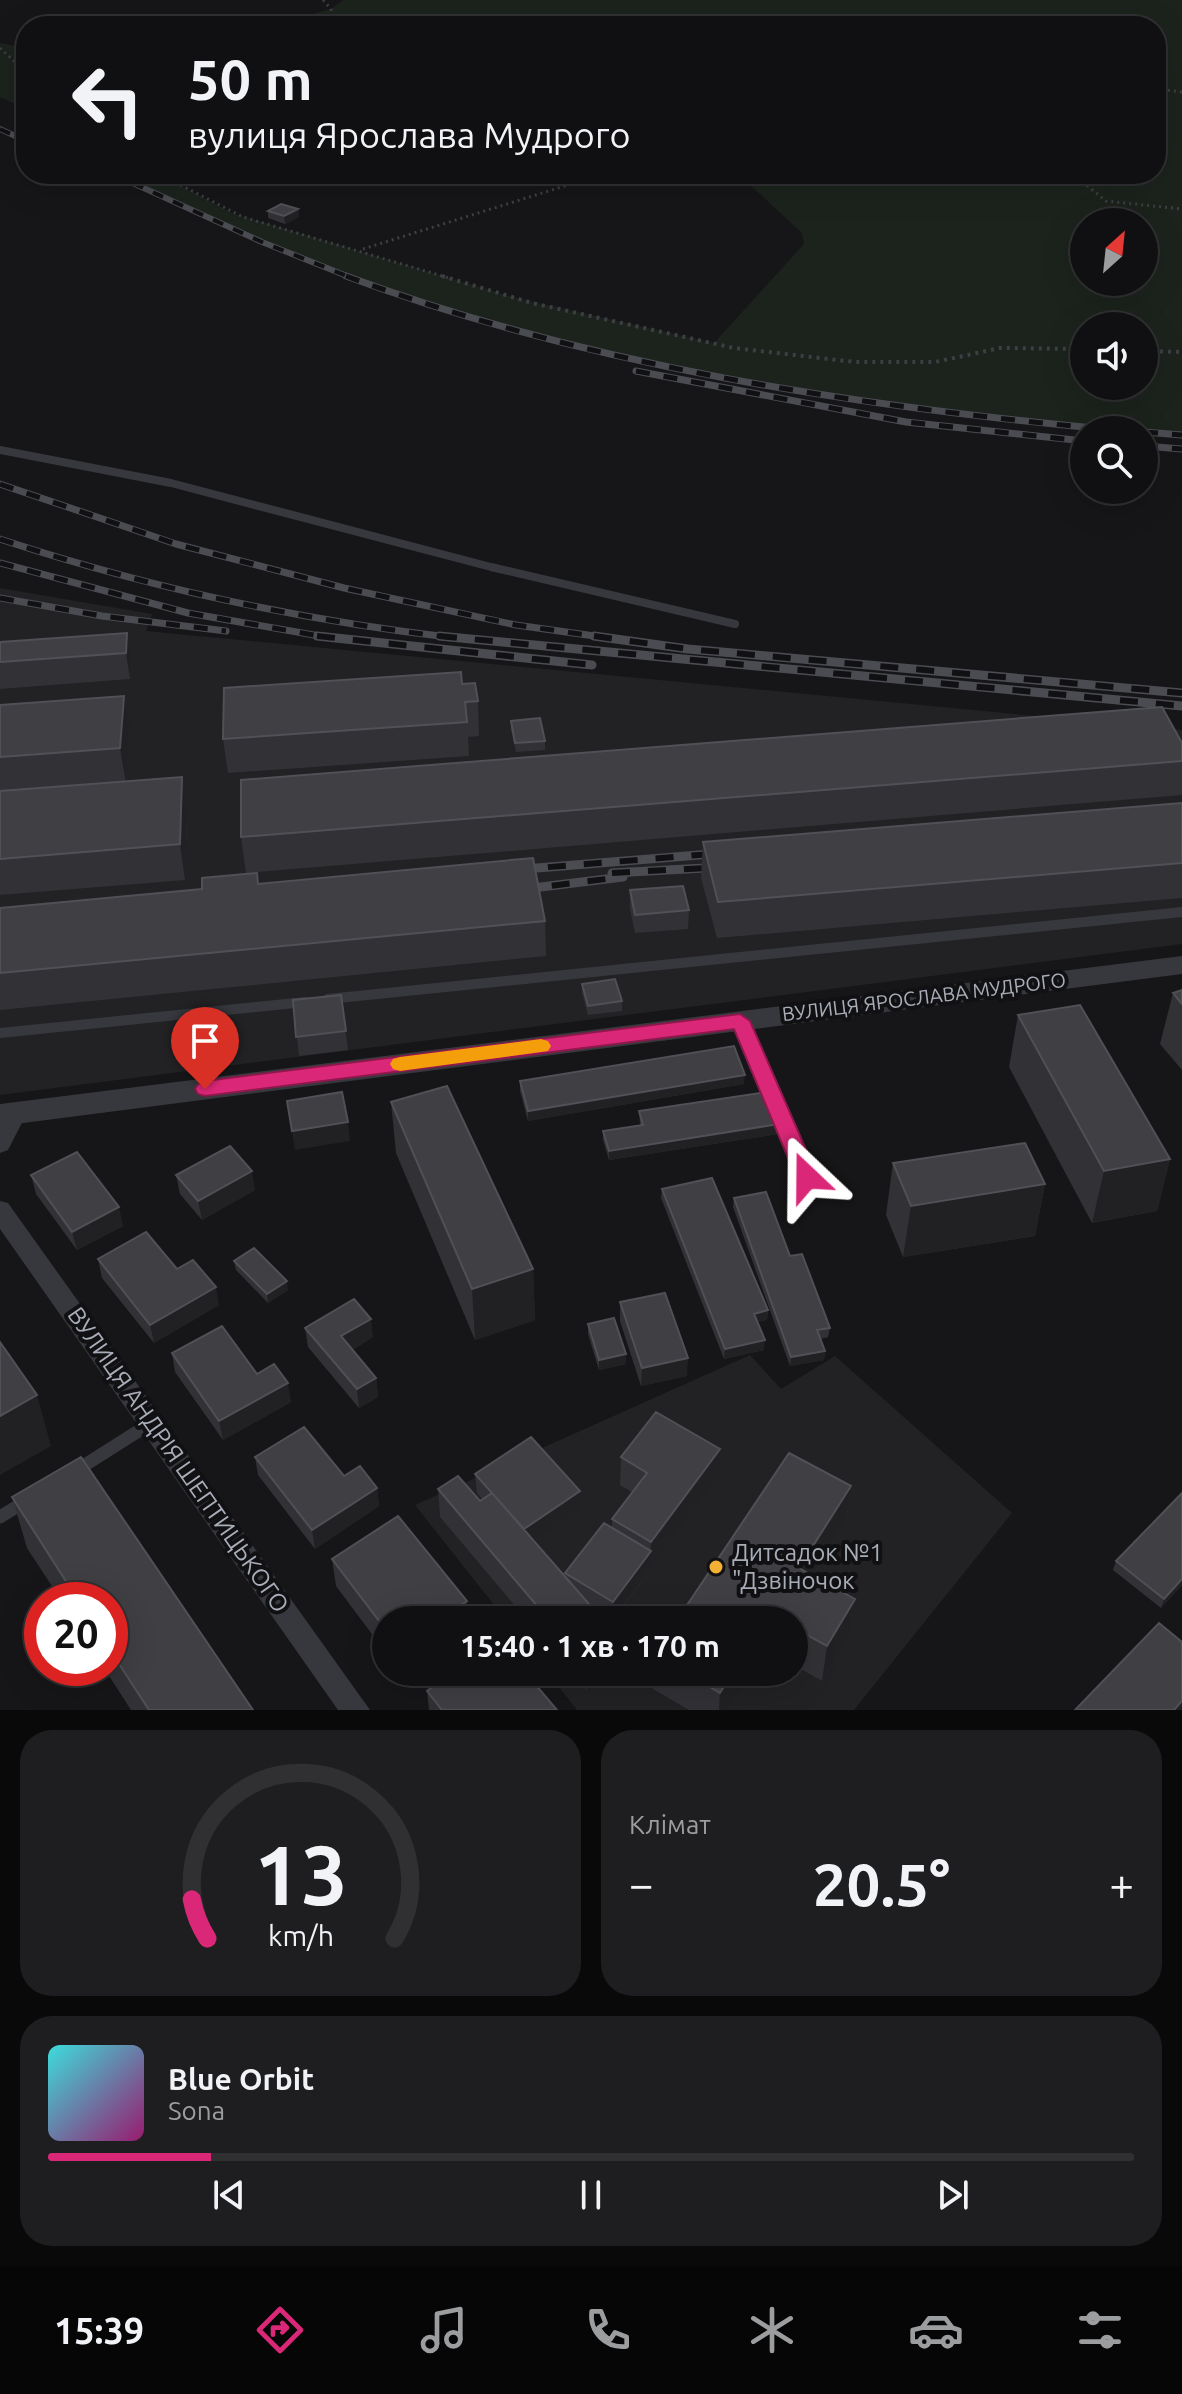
<!DOCTYPE html>
<html lang="uk">
<meta charset="utf-8">
<style>
:root{--surface:#101012;--page:#1e1e20;--text:#f1f3f6;--muted:#9c9d9f;--line:#303032;--accent:#db2777}
body{margin:0;font-family:Ubuntu,sans-serif;background:var(--page);color:var(--text);height:100vh;display:flex;flex-direction:column;font-size:30px;white-space:nowrap}
*{box-sizing:border-box;margin:0}
p{font-size:26px;color:var(--muted)}
.icon{flex:none;width:44px;height:44px;fill:none;stroke:currentColor;stroke-width:2;stroke-linecap:round;stroke-linejoin:round}
.map{position:relative;height:1710px;overflow:hidden}
.details{display:flex;flex-direction:column;gap:20px;padding:20px;background:#09090a;flex:1}
.details>*{flex:none}
.hud{position:absolute;left:16px;top:16px;width:1150px;height:168px;border-radius:32px;box-shadow:0 8px 32px #0002,0 0 0 2px var(--line);background:#101012;color:var(--text);overflow:hidden}
.needle{width:52px;rotate:27deg}
.fabs{position:absolute;left:1070px;top:208px;display:grid;gap:16px}
.fabs a{display:grid;place-items:center;width:88px;height:88px;border-radius:50%;background:var(--surface);box-shadow:0 8px 32px #0002,0 0 0 2px var(--line);font-size:40px}
.speed{position:absolute;left:24px;top:1582px;display:flex;gap:16px;font-size:40px;font-weight:700;text-align:center}
.speed>*{display:grid;place-content:center;width:104px;height:104px;border-radius:50%;background:var(--surface);box-shadow:0 8px 32px #0002,0 0 0 2px var(--line);line-height:1}
.speed .limit{border:12px solid #d22;background:#fff;color:#111}
.pin{position:absolute;display:grid;place-items:center;width:68px;height:68px;color:#fff;margin:-82px -34px;border-radius:50% 50% 50% 0;rotate:-45deg;box-shadow:0 0 8px #0007}
.pin .icon{rotate:45deg}
.me{position:absolute;width:88px;margin:-44px;rotate:337deg;stroke-linejoin:round;filter:drop-shadow(0 0 6px #0008)}
.turn{display:flex;align-items:center;gap:28px;height:168px;padding:0 40px;font-size:36px}
.turn .icon{width:104px;height:104px;stroke-width:2.5}
.turn b{display:block;font-size:56px;line-height:68px}
.big{font-size:60px;font-weight:700;line-height:1.1}
.details .card{flex:1;display:flex;flex-direction:column;justify-content:center;gap:12px;min-width:0;padding:0 28px;border-radius:32px;background:var(--page)}
.details .dial{align-items:center;gap:0}
.dial svg{height:208px;overflow:visible;fill:none;stroke:var(--line);stroke-width:7;stroke-linecap:round;text-anchor:middle}
.dial text{fill:var(--text);stroke:none}
.song{display:flex;align-items:center;gap:24px}
.cover{width:96px;height:96px;border-radius:12px;background:linear-gradient(135deg,hsl(180 70% 55%),hsl(320 70% 35%))}
.played{height:8px;border-radius:4px;background:linear-gradient(90deg,var(--accent) 15%,var(--line) 15%)}
.keys{display:flex;justify-content:space-around;direction:ltr}
.heat{display:flex;justify-content:space-between;align-items:center;font-size:44px;direction:ltr}
.details .tiles{flex:1;display:grid;gap:20px;grid-template-columns:1fr 1fr}
.card:last-child{grid-column:span 2}
.trip{position:absolute;left:372px;top:1606px;width:436px;height:80px;border-radius:40px;background:var(--surface);box-shadow:0 8px 32px #0002,0 0 0 2px var(--line);font-weight:700;line-height:80px;text-align:center}
.menu{display:flex;height:128px;justify-content:space-around;align-items:center;background:#060607;color:var(--muted)}
.menu .icon{width:56px;height:56px}
.menu .on{color:var(--accent)}
.menu b{font-size:36px;color:var(--text)}
.map>svg:first-child{display:block}
.built{fill:#222225}
.green{fill:#1c231d;fill-rule:evenodd}
.lines{fill:none;stroke-linecap:round;stroke-linejoin:round}
.path-far1{stroke:#3d3f44;stroke-width:3;stroke-dasharray:2 4;stroke-linecap:butt}
.path{stroke:#3d3f44;stroke-width:4;stroke-dasharray:3 5;stroke-linecap:butt}
.service-far2{stroke:#37383d;stroke-width:8}
.service-far1{stroke:#37383d;stroke-width:10}
.service{stroke:#37383d;stroke-width:13}
.minor{fill:#37383d;fill-rule:evenodd}
.tertiary{fill:#37383d;fill-rule:evenodd}
.rail-far2-casing{stroke:#4a4c52;stroke-width:6}
.rail-far1-casing{stroke:#4a4c52;stroke-width:7}
.rail-casing{stroke:#4a4c52;stroke-width:9}
.rail-far2{stroke:#111113;stroke-width:4;stroke-dasharray:11;stroke-linecap:butt}
.rail-far1{stroke:#111113;stroke-width:5;stroke-dasharray:14;stroke-linecap:butt}
.rail{stroke:#111113;stroke-width:6;stroke-dasharray:18;stroke-linecap:butt}
.wall{fill:#323236}
.shaded-wall{fill:#212124}
.building{fill:#3f3f44;stroke:#4f5156;stroke-width:2}
.route{fill:#db2777;stroke:#8e194d;stroke-width:2}
.slow{fill:#f59e0b}
.poi-dot{fill:#f2b134;stroke:#111113;stroke-width:3}
.labels{text-anchor:middle;stroke-width:8;stroke-linejoin:round;paint-order:stroke}
.street-label{font-size:20px;fill:#a8adb8;stroke:#111113}
.near-street-label{font-size:24px;fill:#a8adb8;stroke:#111113}
.near-poi-label{font-size:24px;fill:#a8adb8;stroke:#111113;text-anchor:start}
</style>
<div class="map">
<svg width="1182" height="1710" viewBox="0 0 1182 1710">
<rect width="100%" height="100%" fill="#161618"/>
<path class="built" d="M0 588 152 614 146 631 1182 730V944L0 1095Z
M750 1355 781 1389 835 1356 1012 1513 854 1710H577L547 1672H794V1620H506L415 1505Z"/>
<path class="green" d="M343 0H1182V435L984 418 854 400 768 386 571 344 414 300 357 280 270 246 156 194 125 175 159 174 232 213 516 298 714 343 804 244 802 233 747 182 749 174H1156V26H269L331 9ZM1144 222V282H1084V222ZM1084 326H1144V386H1084Z
M0 43 26 48V109L0 97Z"/>
<g class="lines">
<path class="path-far1" d="M323 0 331 9 332 26
M0 48 26 72
M1156 89 1182 92
M159 174 243 217 449 278
M1073 174 1106 201 1182 209
M363 249 603 174"/>
<path class="path" d="M442 276 532 303 734 348 855 362H935L1000 348 1084 349
M1144 351 1182 352"/>
<path class="service-far2" d="M0 450 171 483 491 567 735 624"/>
<path class="service-far1" d="M328 999 1182 912
M741 1021 776 1105
M0 1033 305 1002"/>
<path class="service" d="M776 1103 807 1177
M77 1470 151 1423
M0 1517 26 1501"/>
<path class="minor" d="M16 1105 24 1107 27 1113 8 1150 0 1153V1122L8 1107Z
M0 1201 8 1203 370 1710H338L0 1229Z"/>
<path class="tertiary" d="M1182 956V974L0 1126V1104Z"/>
<g class="rail-far2-casing">
<path id="rail-far2" d="M0 129 26 141
M113 174 262 242 352 278"/>
</g>
<g class="rail-far1-casing">
<path id="rail-far1" d="M346 276C592 367 855 406 1115 430
M636 371 906 422 1084 441
M1144 432 1182 435
M1144 446 1182 449
M0 484 176 544 344 588 516 625 609 638
M0 539C149 588 300 620 456 638
M0 563 188 613 331 638
M0 598 102 616 226 631"/>
</g>
<g class="rail-casing">
<path id="rail" d="M317 636 592 665
M439 636 1182 706
M594 636 688 649 1182 693
M512 870 724 853
M612 873 724 867
M516 890 623 877"/>
</g>
<use href="#rail-far2" class="rail-far2"/>
<use href="#rail-far1" class="rail-far1"/>
<use href="#rail" class="rail"/>
</g>
<path class="wall" d="M298 209 299 217 285 224 268 218V211Z
M127 633 132 659 130 679 0 689V642Z
M462 684 478 701 479 736 468 737 469 756 228 773 223 739Z
M0 705 130 731 126 782 182 777 187 812 185 880 0 895Z
M511 721 545 741V750L516 752 511 730Z
M1182 743V795L246 873 241 837Z
M1182 803V898L717 938 701 878 703 842Z
M257 873 259 884 545 921 546 956 0 1010V908L202 889Z
M630 890 689 910 688 929 635 933 630 909Z
M582 984 622 1001V1011L588 1015 582 993Z
M1182 990V1070L1160 1044 1173 993Z
M341 995 348 1050 299 1056 293 1000Z
M1018 1015 1170 1159 1157 1211 1092 1223 1009 1067Z
M520 1081 744 1084 528 1121 520 1091Z
M391 1102 533 1269 535 1320 475 1340 396 1153Z
M639 1111 779 1124 778 1134 609 1160 603 1140V1131L640 1125Z
M893 1163 1045 1184 1035 1236 903 1257 886 1215Z
M31 1175 123 1226 77 1250 36 1194Z
M176 1175 255 1190 202 1220 180 1194Z
M662 1189 768 1310 767 1320 757 1322 764 1350 724 1359 661 1198Z
M734 1198 790 1256 830 1328 828 1337 821 1339 825 1351 824 1360 790 1366 733 1207Z
M98 1259 177 1269 219 1305 154 1343 102 1278Z
M234 1261 288 1290 268 1303 236 1270Z
M620 1302 687 1376 641 1386 620 1321Z
M588 1324 626 1354V1364L599 1370 588 1334Z
M305 1328 373 1337 352 1350 376 1378 378 1397 359 1408 308 1347Z
M172 1353 291 1402 223 1440 175 1372Z
M255 1457 344 1476 377 1488 379 1506 315 1549 258 1475Z
M621 1457 719 1477 613 1620 592 1608 603 1620H527L440 1517 438 1489 480 1501 482 1499 477 1493 475 1474 580 1491V1510L534 1541 565 1577V1573L612 1528V1519L632 1492 620 1485Z
M851 1486 846 1522 813 1576 855 1599 850 1634 822 1681 794 1665V1620H677Z
M1182 1493V1585L1161 1608 1113 1570 1116 1561Z
M12 1497 253 1710H131L104 1668H110V1600H61L27 1548Z
M332 1559 386 1620V1653L336 1586Z
M571 1672H611L587 1690Z
M654 1672H752L729 1710H689L653 1689Z
M427 1691 557 1710H429Z"/>
<path class="shaded-wall" d="M298 209 299 217 285 224 284 216Z
M127 633 132 659 130 679 126 653Z
M124 696 130 731 126 783 120 748Z
M182 777 187 812 185 880 180 844Z
M745 1075 744 1084 528 1121V1111Z
M348 1122 350 1141 295 1150 292 1131Z
M779 1124 778 1134 609 1160V1151Z
M1170 1159 1157 1211 1092 1223 1104 1171Z
M252 1171 255 1190 202 1220 198 1201Z
M1045 1184 1035 1236 903 1257 911 1206Z
M119 1207 123 1226 77 1250 72 1232Z
M533 1269 535 1320 475 1340 472 1289Z
M287 1281 288 1290 268 1303 267 1294Z
M216 1287 219 1305 154 1343 150 1325Z
M768 1310 767 1320 753 1323 754 1314Z
M371 1319 373 1337 343 1355 341 1336Z
M765 1340 764 1350 724 1359 725 1349Z
M825 1351 824 1360 790 1366 791 1357Z
M626 1354V1364L599 1370V1360Z
M688 1358 687 1376 641 1386 642 1368Z
M376 1378 378 1397 359 1408 357 1389Z
M288 1383 291 1402 223 1440 219 1421Z
M37 1395 51 1446 0 1475V1416Z
M720 1449 719 1477 650 1570 651 1542Z
M851 1486 846 1522 795 1604 799 1568Z
M377 1488 379 1506 315 1549 312 1530Z
M580 1491V1510L524 1548 523 1530Z
M651 1551 650 1570 612 1620 613 1602Z
M1182 1579V1585L1161 1608 1164 1599Z
M855 1599 850 1634 822 1681 827 1646Z
M467 1601 469 1620H440Z
M587 1672H611L587 1690Z
M733 1672H752L729 1710H719L720 1693Z
M1182 1701V1710H1174Z"/>
<path class="building" d="M281 204 298 209 284 216 268 211Z
M127 633 126 653 0 662V642Z
M461 672 462 684 475 683 478 701 465 702 467 722 223 739 224 688Z
M124 696 120 748 0 757V705Z
M1162 707 1182 743V761L241 837V780Z
M540 718 545 741 515 743 511 721Z
M182 777 180 844 0 859V791Z
M1182 803V863L718 902 703 842Z
M533 858 545 921 0 973V908L202 889V878L257 873 258 884Z
M683 886 689 910 635 915 630 890Z
M615 979 622 1001 588 1006 582 984Z
M1182 990V1004L1173 993Z
M341 995 346 1031 296 1037 293 1000Z
M1080 1005 1170 1159 1104 1171 1018 1015Z
M734 1046 745 1075 528 1111 520 1081Z
M447 1086 533 1269 472 1289 391 1102Z
M342 1092 348 1122 292 1131 287 1101Z
M767 1092 779 1124 609 1151 603 1131 643 1125 639 1111Z
M1025 1143 1045 1184 911 1206 893 1163Z
M230 1146 252 1171 198 1201 176 1175Z
M77 1152 119 1207 72 1232 31 1175Z
M712 1178 768 1310 754 1314 765 1340 725 1349 662 1189Z
M766 1192 790 1256 802 1254 830 1328 817 1330 825 1351 791 1357 734 1198Z
M146 1232 177 1269 193 1260 216 1287 150 1325 98 1259Z
M254 1248 287 1281 267 1294 234 1261Z
M665 1293 688 1358 642 1368 620 1302Z
M354 1299 371 1319 341 1336 376 1378 357 1389 305 1328Z
M614 1318 626 1354 599 1360 588 1324Z
M222 1326 257 1374 274 1364 288 1383 219 1421 172 1353Z
M0 1342 37 1395 0 1416Z
M656 1412 720 1449 651 1542 612 1519 647 1473 621 1457Z
M304 1427 344 1476 360 1466 377 1488 312 1530 255 1457Z
M531 1437 580 1491 524 1529 475 1474Z
M789 1453 851 1486 799 1568 855 1599 827 1646 794 1628V1620H780L770 1614 766 1620H677Z
M81 1457 253 1710H149L110 1650V1600H78L12 1497Z
M458 1476 480 1501 492 1493 603 1620H549L438 1489Z
M1182 1493V1579L1164 1599 1116 1561Z
M398 1516 467 1601 440 1620H386V1630L332 1559Z
M604 1523 651 1551 613 1602 565 1573Z
M1159 1623 1182 1642V1701L1174 1710H1075Z
M453 1672H525L557 1710H442L427 1691Z
M685 1672H733L720 1693Z"/>
<path class="route" d="M740 1014 750 1021 818 1177 815 1183H800L796 1177 734 1029 205 1096 198 1094 195 1089 198 1084 205 1081Z"/>
<path class="slow" d="M541 1039 548 1041 551 1046 548 1051 400 1071 393 1069 390 1064 393 1059 400 1057Z"/>
<circle class="poi-dot" cx="716" cy="1567" r="8"/>
<g class="labels">
<g class="street-label">
<text transform="translate(924 997) rotate(-7)" y="7">ВУЛИЦЯ ЯРОСЛАВА МУДРОГО</text>
</g>
<g class="near-street-label">
<text transform="translate(178 1460) rotate(55)" y="8">ВУЛИЦЯ АНДРІЯ ШЕПТИЦЬКОГО</text>
</g>
<g class="near-poi-label">
<text x="732" y="1561">Дитсадок №1<tspan x="732" dy="28">"Дзвіночок</tspan></text>
</g>
</g>
</svg>
<div class="fabs">
<a><svg class="needle" viewBox="-14 -14 28 28"><path d="M0-13l5 13h-10z" fill="#e53935"/><path d="M0 13l5-13h-10z" fill="#9c9d9f"/></svg></a>
<a><svg class="icon" aria-label="sound" viewBox="0 0 24 24"><path d="M4 9h4l5-4v14l-5-4H4zM17 9q2 3 0 6"/></svg></a>
<a><svg class="icon" aria-label="search" viewBox="0 0 24 24"><circle cx="10" cy="10" r="6"/><path d="M15 15l6 6"/></svg></a>
</div>
<div class="speed"><div class="limit">20</div></div>
<div class="pin" style="left:205px;top:1089px;background:#d93025"><svg class="icon" aria-label="arrive" viewBox="0 0 24 24"><path d="M6 21V4h12l-3 4 3 4H6"/></svg></div>
<svg class="me" style="left:807px;top:1177px" viewBox="-20 -20 40 40"><path d="M0-17L14 15 0 8-14 15z" fill="#db2777" stroke="#fff" stroke-width="4"/></svg>
<div class="trip">15:40 · 1 хв · 170 m</div>
<div class="hud">
<div class="turn"><svg class="icon" aria-label="left" viewBox="0 0 24 24"><path d="M17 20v-9H6M10 6l-5 5 5 5"/></svg><div><b>50 m</b>вулиця Ярослава Мудрого</div></div>
</div>
</div>
<section class="details">
<div class="tiles">
<div class="card dial"><svg viewBox="0 0 100 80">
<path d="M14 69A42 42 0 1 1 86 69"/>
<path d="M14 69A42 42 0 0 1 8 54" stroke="#db2777"/>
<text x="50" y="56" font-size="32" font-weight="700">13</text>
<text x="50" y="72" font-size="11">km/h</text>
</svg></div>
<div class="card"><p>Клімат</p>
<div class="heat"><a>−</a><b class="big">20.5°</b><a>+</a></div>
</div>
<div class="card">
<div class="song"><i class="cover"></i><div><b>Blue Orbit</b><p>Sona</p></div></div>
<div class="played"></div>
<div class="keys"><svg class="icon" aria-label="previous" viewBox="0 0 24 24"><path d="M18 5L8 12l10 7zM5 5v14"/></svg><svg class="icon" aria-label="pause" viewBox="0 0 24 24"><path d="M8 5v14M16 5v14"/></svg><svg class="icon" aria-label="next" viewBox="0 0 24 24"><path d="M6 5l10 7-10 7zM19 5v14"/></svg></div>
</div>
</div>
</section>
<nav class="menu">
<b>15:39</b>
<svg class="icon on" aria-label="directions" viewBox="0 0 24 24"><path d="M12 3l9 9-9 9-9-9zM9 14v-3h6M13 9l2 2-2 2"/></svg>
<svg class="icon" aria-label="music" viewBox="0 0 24 24"><path d="M9 18V5l10-2v13"/><circle cx="6" cy="18" r="3"/><circle cx="16" cy="16" r="3"/></svg>
<svg class="icon" aria-label="phone" viewBox="0 0 24 24"><path d="M5 4h4l2 5-3 2q2 4 5 5l2-3 5 2v4C11 20 4 13 5 4z"/></svg>
<svg class="icon" aria-label="climate" viewBox="0 0 24 24"><path d="M12 3v18M4 7l16 10M4 17L20 7"/></svg>
<svg class="icon" aria-label="car" viewBox="0 0 24 24"><path d="M5 17H2v-5l4-1 3-4h7l3 4 3 1v5h-3M9 17h6M6 11h13"/><circle cx="7" cy="17" r="2"/><circle cx="17" cy="17" r="2"/></svg>
<svg class="icon" aria-label="filters" viewBox="0 0 24 24"><path d="M4 7h16M4 17h16"/><circle cx="9" cy="7" r="2"/><circle cx="15" cy="17" r="2"/></svg>
</nav>
